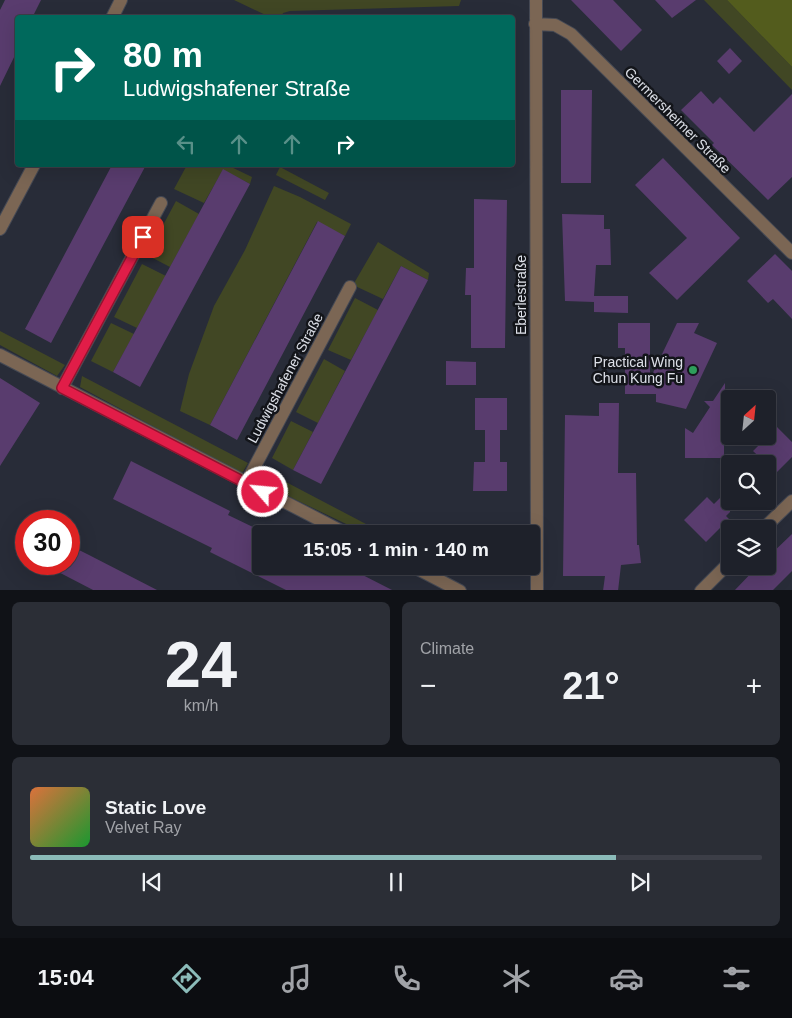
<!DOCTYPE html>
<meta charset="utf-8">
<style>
:root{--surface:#1e212a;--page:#2b2e36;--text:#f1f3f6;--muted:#a1a3a8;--line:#3c3e47;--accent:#8bbbb9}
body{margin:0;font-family:Helvetica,sans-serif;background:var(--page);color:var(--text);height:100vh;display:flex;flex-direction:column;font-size:19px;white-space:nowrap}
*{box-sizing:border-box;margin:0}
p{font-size:16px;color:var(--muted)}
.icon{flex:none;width:28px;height:28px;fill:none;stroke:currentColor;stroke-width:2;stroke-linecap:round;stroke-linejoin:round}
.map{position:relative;height:590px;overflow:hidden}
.panel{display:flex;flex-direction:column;gap:12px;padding:12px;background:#101217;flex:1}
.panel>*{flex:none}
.top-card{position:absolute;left:15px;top:15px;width:500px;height:152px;border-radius:5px;box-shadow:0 5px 20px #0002,0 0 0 1px var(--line);background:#00695c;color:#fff;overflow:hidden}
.needle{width:32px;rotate:27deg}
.fabs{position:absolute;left:721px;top:390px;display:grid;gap:10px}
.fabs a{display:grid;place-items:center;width:55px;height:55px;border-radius:5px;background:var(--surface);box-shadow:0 5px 20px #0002,0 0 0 1px var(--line);font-size:25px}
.speed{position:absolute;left:15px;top:510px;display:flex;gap:10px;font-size:25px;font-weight:700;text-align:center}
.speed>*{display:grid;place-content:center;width:65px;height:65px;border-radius:50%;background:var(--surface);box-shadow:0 5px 20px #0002,0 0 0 1px var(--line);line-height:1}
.speed .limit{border:8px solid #d22;background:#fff;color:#111}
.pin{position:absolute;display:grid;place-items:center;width:42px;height:42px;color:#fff;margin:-21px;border-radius:10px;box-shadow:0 2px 8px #0006}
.me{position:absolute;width:55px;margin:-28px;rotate:297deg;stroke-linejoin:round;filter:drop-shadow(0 0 4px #0008)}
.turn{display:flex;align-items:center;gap:18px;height:105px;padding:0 25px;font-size:22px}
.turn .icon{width:65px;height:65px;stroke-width:2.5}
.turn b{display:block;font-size:35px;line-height:42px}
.lanes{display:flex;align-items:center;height:48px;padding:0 25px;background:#0003;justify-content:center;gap:25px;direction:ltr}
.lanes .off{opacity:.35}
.big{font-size:38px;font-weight:600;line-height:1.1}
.panel .tile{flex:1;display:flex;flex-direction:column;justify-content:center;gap:8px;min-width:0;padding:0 18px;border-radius:8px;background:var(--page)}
.panel .dial{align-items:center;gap:0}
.dial b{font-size:65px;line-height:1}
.song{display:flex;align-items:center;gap:15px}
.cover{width:60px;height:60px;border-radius:8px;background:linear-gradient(135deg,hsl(20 70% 55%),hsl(130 70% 35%))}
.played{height:5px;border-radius:2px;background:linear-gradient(90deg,var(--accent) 80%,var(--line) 80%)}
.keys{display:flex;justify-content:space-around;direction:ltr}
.heat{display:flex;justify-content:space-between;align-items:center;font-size:28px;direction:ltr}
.panel .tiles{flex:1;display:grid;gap:12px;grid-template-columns:1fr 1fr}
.tile:last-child{grid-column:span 2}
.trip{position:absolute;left:252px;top:525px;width:288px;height:50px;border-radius:5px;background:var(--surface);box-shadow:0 5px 20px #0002,0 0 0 1px var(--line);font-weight:600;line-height:50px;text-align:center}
.dock{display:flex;height:80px;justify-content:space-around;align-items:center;background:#0c0d11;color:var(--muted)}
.dock .icon{width:35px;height:35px}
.dock .current{color:var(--accent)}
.dock b{font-size:22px;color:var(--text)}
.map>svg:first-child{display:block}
.green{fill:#414724}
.forest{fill:#535c1d}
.building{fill:#593c6e}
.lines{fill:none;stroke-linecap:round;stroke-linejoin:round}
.minor-casing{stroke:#454954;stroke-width:14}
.minor{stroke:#7b6654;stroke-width:12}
.route-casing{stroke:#92132f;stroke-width:12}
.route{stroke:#e11d48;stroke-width:9}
.leisure-dot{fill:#2e9e5b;stroke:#13151a;stroke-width:2}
.labels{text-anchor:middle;stroke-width:5;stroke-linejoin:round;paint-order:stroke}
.street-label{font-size:14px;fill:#dde0e8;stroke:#13151a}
.poi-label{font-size:14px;fill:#dde0e8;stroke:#13151a;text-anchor:end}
</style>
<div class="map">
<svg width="792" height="591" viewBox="0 0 792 591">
<rect width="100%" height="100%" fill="#282c38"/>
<path class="green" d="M234 0H461L459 6 290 11 283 13 281 17H270Z
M704 0H727L792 67V90Z
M187 165H227L252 177 250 184 223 170 204 203 174 189Z
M280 167 329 193 325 200 276 175Z
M274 186 300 197 351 224 345 236 317 222 210 425 180 411 189 374 214 306 245 250Z
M176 201 199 214 170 267 147 255Z
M378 242 429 273 428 280 401 266 383 299 353 285Z
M142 264 166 276 137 328 114 317Z
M355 298 378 310 351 360 328 350Z
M111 323 134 334 113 372 91 361Z
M0 331 65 365 57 376 0 345Z
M324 359 345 371 318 423 296 412Z
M82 376 248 463 243 472H238L80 387Z
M291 421 313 432 293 470 272 458Z
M265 471 385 534H367L261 483 260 480Z"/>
<path class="forest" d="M727 0H792V67Z"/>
<path class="building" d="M5 0H41L32 18H18V49L0 86V10Z
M571 0H613L642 30 621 51Z
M655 0H696L672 18Z
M730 48 742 61 729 74 717 61Z
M561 90H592L591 183H561Z
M701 91 713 104 720 97 754 132 792 94V177L768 200 712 145 714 143 681 110Z
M663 158 740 238 677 300 649 273 687 238 635 185Z
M112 165H146L51 343 25 329Z
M223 169 250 184 140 387 113 372Z
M474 199 507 200 505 348H471V295H465L466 268H474Z
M562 214 604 215V229H610L611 265H596L594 296H628V313L594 312V296V302L565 301Z
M318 221 345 236 237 440 210 425Z
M775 254 792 271V319L773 299 768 303 747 281Z
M401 266 428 280 321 484 293 470Z
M618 323H650V379L677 323H699L694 333 717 343 686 409 656 402V394H625V348H618Z
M446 361 476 362V385H446Z
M0 378 40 403 0 466Z
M725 383V401L730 402V427L724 422V458H685V428L693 433 710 407 704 401H713Z
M475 398H507V430H500V462H507V491H473L474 462H485V430H475Z
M599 403H619L618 473H636L637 545H639L641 563 621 565 618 591H603L605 576H563L565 415 599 416Z
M777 427 792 442V457L776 473 753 451Z
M131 461 230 511 228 515 261 531V566H345L394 591H288L210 552 212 548 113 499Z
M730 488V512L726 516 729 519 706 542 684 520 707 497 714 504Z
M792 534V571L772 591H734L758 566H768V557Z
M69 545 89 555 159 591H95L43 564H69Z"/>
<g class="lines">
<g class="minor-casing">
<path id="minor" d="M536 0 537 591
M112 18 121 0
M535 24 555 25 571 34 792 253
M0 229 34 165
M0 355 347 534
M62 388 161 203
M246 483 350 287
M763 529 792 501
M412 566 460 591
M701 591 730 562"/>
</g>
<use href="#minor" class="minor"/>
</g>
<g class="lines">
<g class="route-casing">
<path id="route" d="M143 237 62 388 263 492"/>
</g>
<use href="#route" class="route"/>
</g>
<circle class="leisure-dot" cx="693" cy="370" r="5"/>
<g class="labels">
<g class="street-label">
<text transform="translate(678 120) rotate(45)" y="5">Germersheimer Straße</text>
<text transform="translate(521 295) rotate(-90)" y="5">Eberlestraße</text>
<text transform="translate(285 378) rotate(-62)" y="5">Ludwigshafener Straße</text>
</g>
<g class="poi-label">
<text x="683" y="367">Practical Wing<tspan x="683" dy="16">Chun Kung Fu</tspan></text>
</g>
</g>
</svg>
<div class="fabs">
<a><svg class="needle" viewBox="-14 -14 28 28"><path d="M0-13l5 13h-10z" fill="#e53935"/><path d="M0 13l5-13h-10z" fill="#a1a3a8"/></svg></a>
<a><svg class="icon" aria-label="search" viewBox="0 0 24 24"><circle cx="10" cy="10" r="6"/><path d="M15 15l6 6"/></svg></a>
<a><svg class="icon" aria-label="layers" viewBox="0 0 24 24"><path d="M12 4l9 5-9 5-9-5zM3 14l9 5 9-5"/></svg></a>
</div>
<div class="speed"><div class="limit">30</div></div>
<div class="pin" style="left:143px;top:237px;background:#d93025"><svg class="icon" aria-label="arrive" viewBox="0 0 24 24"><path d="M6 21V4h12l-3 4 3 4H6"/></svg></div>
<svg class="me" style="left:263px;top:492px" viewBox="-20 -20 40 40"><circle r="17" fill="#e11d48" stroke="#fff" stroke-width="3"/><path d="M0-11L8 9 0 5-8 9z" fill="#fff"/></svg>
<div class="trip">15:05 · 1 min · 140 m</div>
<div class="top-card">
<div class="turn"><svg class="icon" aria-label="right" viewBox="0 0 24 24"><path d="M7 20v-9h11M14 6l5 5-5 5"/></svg><div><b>80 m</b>Ludwigshafener Straße</div></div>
<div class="lanes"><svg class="icon off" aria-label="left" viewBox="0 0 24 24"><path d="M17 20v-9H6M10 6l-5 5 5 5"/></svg><svg class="icon off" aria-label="ahead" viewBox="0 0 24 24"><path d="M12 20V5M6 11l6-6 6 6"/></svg><svg class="icon off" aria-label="ahead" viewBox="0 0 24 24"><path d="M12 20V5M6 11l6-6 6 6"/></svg><svg class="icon" aria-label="right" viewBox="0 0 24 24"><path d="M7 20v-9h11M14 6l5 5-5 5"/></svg></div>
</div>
</div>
<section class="panel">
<div class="tiles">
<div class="tile dial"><b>24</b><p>km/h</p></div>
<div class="tile"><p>Climate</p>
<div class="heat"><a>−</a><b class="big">21°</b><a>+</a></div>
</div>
<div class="tile">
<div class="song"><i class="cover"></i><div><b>Static Love</b><p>Velvet Ray</p></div></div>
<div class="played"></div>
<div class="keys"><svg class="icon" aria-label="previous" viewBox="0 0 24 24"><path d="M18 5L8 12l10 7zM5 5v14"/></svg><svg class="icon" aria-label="pause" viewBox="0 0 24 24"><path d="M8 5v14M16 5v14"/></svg><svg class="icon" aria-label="next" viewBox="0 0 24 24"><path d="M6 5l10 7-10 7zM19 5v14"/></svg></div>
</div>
</div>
</section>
<nav class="dock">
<b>15:04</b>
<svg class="icon current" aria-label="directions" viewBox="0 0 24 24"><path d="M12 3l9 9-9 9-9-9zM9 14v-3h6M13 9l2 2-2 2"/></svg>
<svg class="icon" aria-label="music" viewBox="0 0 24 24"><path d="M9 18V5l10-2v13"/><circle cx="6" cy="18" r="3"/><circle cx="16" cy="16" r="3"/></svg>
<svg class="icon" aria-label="phone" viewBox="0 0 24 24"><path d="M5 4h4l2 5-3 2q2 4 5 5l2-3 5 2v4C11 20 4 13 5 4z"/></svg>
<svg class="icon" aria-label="climate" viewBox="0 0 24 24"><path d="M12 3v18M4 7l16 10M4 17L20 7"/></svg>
<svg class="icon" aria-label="car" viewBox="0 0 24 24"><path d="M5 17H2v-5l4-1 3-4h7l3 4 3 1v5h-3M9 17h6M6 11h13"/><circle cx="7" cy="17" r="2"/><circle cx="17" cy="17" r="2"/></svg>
<svg class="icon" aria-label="filters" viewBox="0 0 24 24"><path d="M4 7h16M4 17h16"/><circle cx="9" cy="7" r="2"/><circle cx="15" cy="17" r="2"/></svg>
</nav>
